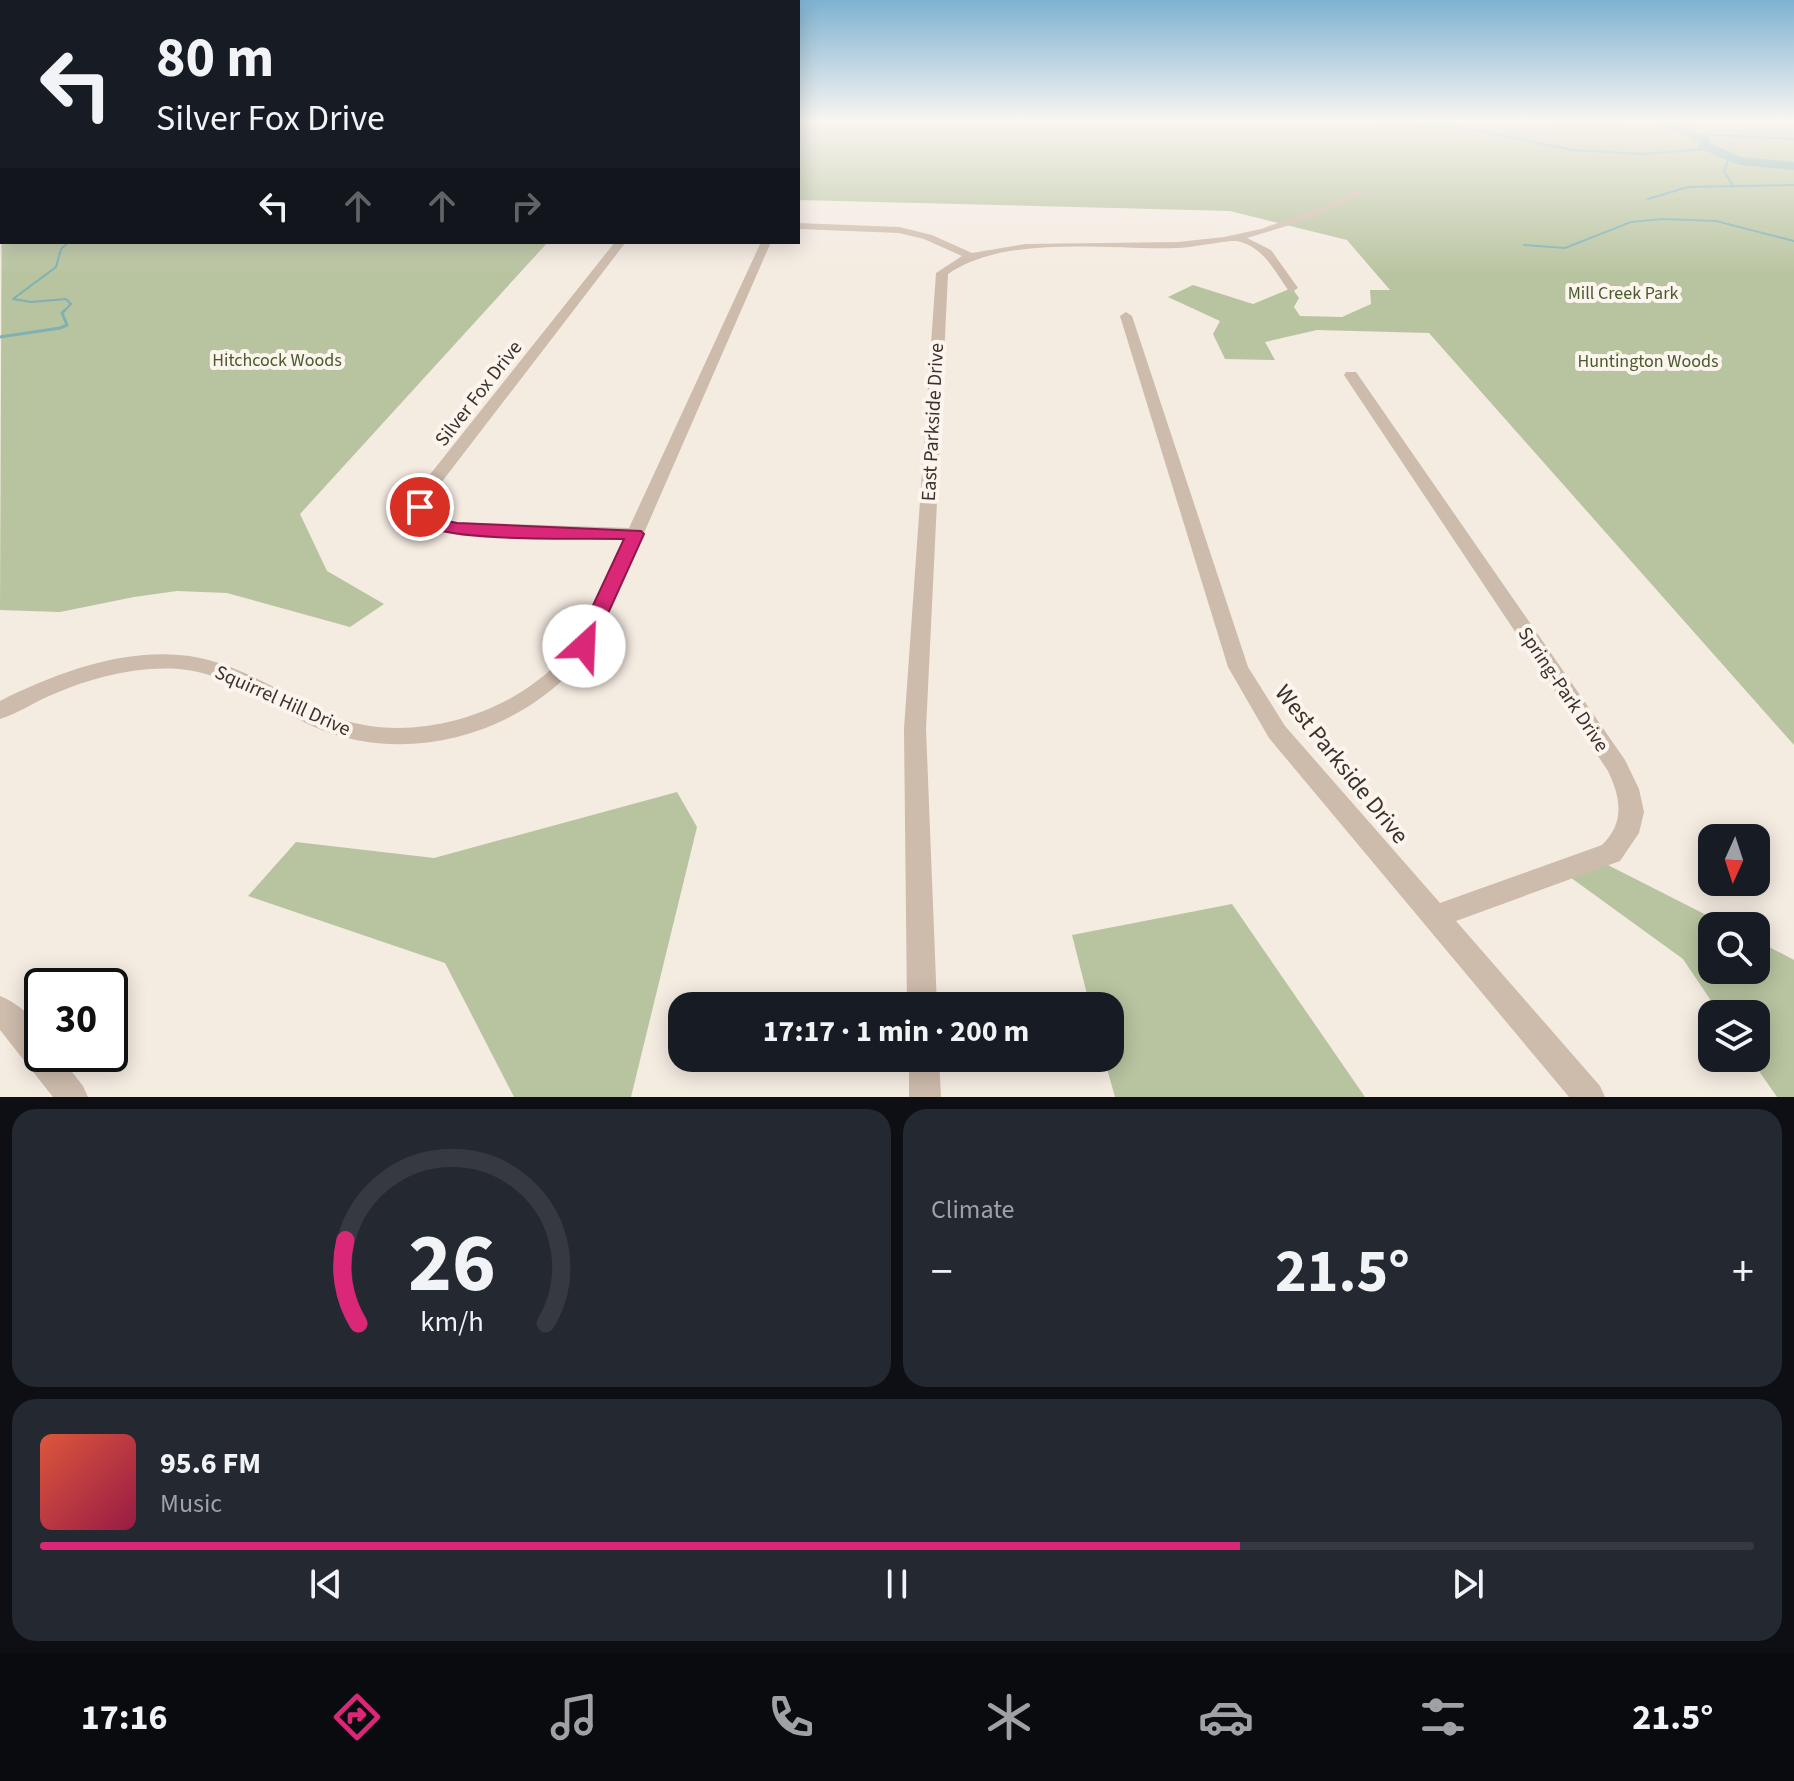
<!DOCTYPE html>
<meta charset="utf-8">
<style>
:root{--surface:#171b24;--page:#242831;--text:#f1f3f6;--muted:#9ea1a6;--line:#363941;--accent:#db2777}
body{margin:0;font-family:"Source Sans 3",sans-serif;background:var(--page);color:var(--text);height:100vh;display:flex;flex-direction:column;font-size:30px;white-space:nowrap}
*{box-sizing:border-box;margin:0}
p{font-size:26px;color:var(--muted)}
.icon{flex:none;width:44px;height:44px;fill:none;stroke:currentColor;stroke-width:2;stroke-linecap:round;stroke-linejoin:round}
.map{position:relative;height:1097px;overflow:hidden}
.side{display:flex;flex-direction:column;gap:12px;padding:12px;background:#0d0f14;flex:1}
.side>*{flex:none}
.top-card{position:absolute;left:0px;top:0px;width:800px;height:244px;box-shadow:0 4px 20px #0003;background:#171b24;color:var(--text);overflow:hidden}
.needle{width:52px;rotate:183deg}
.fabs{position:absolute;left:1698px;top:824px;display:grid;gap:16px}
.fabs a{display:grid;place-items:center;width:72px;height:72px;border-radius:16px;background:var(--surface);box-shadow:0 4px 20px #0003;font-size:40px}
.speed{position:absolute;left:24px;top:968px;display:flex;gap:16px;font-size:40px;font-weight:700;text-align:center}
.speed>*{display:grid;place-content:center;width:104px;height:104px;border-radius:50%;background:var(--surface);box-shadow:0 4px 20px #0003;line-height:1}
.speed .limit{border:4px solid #111;border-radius:12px;background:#fff;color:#111}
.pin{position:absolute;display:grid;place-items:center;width:68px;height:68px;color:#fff;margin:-34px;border:4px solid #fff;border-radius:50%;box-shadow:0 2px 8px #0007}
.me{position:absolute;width:88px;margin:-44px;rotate:25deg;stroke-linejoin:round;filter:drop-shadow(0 0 6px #0008)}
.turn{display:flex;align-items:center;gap:28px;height:168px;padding:0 24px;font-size:36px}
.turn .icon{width:104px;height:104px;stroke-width:2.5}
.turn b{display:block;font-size:56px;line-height:68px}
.lanes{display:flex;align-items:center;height:76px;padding:0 24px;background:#0003;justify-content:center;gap:40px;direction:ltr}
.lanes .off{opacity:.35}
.big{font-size:60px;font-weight:700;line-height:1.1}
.side .card{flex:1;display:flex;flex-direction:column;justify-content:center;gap:12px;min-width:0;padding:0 28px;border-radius:24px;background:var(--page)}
.side .dial{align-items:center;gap:0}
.dial svg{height:208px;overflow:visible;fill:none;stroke:var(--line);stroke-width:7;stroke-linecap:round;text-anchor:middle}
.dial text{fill:var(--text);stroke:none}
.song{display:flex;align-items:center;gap:24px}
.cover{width:96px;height:96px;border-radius:12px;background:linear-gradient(135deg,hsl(10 70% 55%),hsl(340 70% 35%))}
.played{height:8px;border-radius:4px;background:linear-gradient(90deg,var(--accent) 70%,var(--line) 70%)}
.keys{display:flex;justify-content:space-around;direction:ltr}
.heat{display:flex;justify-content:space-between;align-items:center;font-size:44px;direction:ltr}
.side .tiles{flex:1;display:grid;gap:12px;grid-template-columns:1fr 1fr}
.card:last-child{grid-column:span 2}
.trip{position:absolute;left:668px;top:992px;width:456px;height:80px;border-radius:24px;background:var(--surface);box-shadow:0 4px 20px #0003;font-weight:700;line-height:80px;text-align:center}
.tabs{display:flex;height:128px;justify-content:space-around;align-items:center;background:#090b0e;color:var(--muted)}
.tabs .icon{width:56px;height:56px}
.tabs .active{color:var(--accent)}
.tabs b{font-size:36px;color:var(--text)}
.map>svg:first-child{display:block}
.green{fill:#b8c4a0}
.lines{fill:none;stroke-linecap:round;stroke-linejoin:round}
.stream-far1{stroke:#7fb0b2;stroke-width:2}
.stream{stroke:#7fb0b2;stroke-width:3}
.river{fill:#7fb0b2;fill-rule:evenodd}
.street{fill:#cdbbac;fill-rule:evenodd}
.secondary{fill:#a18a7d;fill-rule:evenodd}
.route{fill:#db2777;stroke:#8e194d;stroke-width:2}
.labels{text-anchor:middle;stroke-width:8;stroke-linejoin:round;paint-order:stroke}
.far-park-label{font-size:18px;fill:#4a5a2e;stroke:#fbf5ee}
.street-label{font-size:20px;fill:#3b302b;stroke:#fbf5ee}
.near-street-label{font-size:24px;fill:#3b302b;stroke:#fbf5ee}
</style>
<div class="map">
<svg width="1794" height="1097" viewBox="0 0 1794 1097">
<rect width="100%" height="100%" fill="#f4ebe1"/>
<path class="green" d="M798 122H1794V745L1429 333 1317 330 1265 342 1275 360 1225 359 1213 334 1220 321 1168 297 1193 285 1253 304 1292 288 1299 298 1294 307 1300 316 1342 317 1371 304 1370 290H1390L1347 240 1230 211 798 200Z
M2 147V242H548L300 514 327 571 384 604 350 627 227 593 177 591 134 597 60 612 0 610Z
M677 792 697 827 631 1097H514L445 963 248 896 296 842 434 858Z
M1598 860 1728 926H1712V970H1756V940L1794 960V1097H1777L1750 1058H1756V1014H1720L1683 959 1563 872Z
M1232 904 1365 1097H1115L1104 1058H1110V1006H1090L1072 935Z"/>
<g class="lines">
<path class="stream-far1" d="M1374 122 1470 129 1572 150 1642 154 1708 149
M1673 126 1699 122
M1696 134 1794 139
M1729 158 1724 171 1732 184
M1648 199 1688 187 1794 185
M1524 245 1565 248 1631 222 1663 219 1716 221 1794 241
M63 312 71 304 66 299 31 302 13 299 56 267 61 249 69 242"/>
<path class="stream" d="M0 337 60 328 67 325 62 313 65 310"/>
<path class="river" d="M1548 122H1623L1617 125H1554Z
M1654 122H1669L1709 138 1710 143 1741 157 1794 162V170L1739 165 1699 148V142Z"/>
<path class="street" d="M1358 190 1366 192 1310 219 1247 238 1271 250 1298 288 1292 292 1288 290C1275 271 1262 245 1236 241 1227 240 1190 248 1176 248 1107 250 1006 234 948 274L926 729 937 1006H907L904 729 936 273 962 256 924 239 899 233 798 229V223L899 227 932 235 972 253 1025 244 1178 242 1224 237 1261 229 1322 207Z
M615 242H626L434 492 428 507 433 515 451 522 629 528 761 242H771L599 636C543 727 417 770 317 728 271 709 230 673 179 669 134 666 90 678 49 696 33 703 17 714 0 719V701C54 674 118 650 179 655 235 659 280 694 330 715 405 747 510 717 563 657 592 625 606 577 624 539L448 532 420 522 412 507 420 487Z
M1126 312 1132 316 1248 667 1285 726 1440 903 1602 845C1625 823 1621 798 1608 771L1344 375 1346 372H1356L1625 760 1639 789 1644 812 1639 833 1620 861 1456 921 1600 1086 1605 1097H1569L1269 738 1228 667 1120 316Z
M0 996C14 1001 38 1019 42 1034 43 1040 42 1048 42 1054H58L83 1086 88 1097H53L0 1030Z
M909 1058H939L941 1097H909Z"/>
<path class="secondary" d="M2 144V150L0 151V145Z"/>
</g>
<linearGradient id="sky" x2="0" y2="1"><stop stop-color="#7eb2d2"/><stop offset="0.44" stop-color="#faf6f2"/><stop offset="1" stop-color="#faf6f2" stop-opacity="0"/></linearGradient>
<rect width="1794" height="275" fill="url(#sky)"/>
<path class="route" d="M420 502 426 503C435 517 441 520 457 523L641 531 644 534 591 651H577L574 646 624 539C581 538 460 542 426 526 418 522 415 514 411 507Z"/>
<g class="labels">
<g class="far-park-label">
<text x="1623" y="299">Mill Creek Park</text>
<text x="277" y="366">Hitchcock Woods</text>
<text x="1648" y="367">Huntington Woods</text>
</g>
<g class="street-label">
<text transform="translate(478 393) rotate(-52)" y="7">Silver Fox Drive</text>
<text transform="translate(932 422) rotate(-87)" y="7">East Parkside Drive</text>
<text transform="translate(1564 689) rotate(56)" y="7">Spring-Park Drive</text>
<text transform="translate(283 700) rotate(24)" y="7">Squirrel Hill Drive</text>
</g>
<g class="near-street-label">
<text transform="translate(1342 764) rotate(51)" y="8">West Parkside Drive</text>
</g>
</g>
</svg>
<div class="fabs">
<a><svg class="needle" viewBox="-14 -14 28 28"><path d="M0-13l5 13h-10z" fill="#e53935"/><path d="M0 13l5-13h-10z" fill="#9ea1a6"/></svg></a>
<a><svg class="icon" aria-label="search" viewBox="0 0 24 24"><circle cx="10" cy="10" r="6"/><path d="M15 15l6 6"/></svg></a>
<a><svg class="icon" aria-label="layers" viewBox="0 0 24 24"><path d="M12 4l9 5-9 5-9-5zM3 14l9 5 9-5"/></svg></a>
</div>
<div class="speed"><div class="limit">30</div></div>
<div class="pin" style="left:420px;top:507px;background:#d93025"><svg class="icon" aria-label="arrive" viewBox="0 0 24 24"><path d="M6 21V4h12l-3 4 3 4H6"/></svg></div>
<svg class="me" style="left:584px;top:646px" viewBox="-20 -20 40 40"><circle r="19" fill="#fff"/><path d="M0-13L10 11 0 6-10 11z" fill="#db2777"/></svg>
<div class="trip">17:17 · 1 min · 200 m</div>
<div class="top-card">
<div class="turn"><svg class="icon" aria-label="left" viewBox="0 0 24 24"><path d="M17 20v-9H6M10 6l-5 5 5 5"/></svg><div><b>80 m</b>Silver Fox Drive</div></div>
<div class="lanes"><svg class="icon" aria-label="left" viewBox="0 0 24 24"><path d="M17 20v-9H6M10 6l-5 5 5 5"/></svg><svg class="icon off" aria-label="ahead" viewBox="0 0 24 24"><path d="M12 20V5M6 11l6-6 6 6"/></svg><svg class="icon off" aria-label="ahead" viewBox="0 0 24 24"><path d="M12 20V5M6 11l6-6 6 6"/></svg><svg class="icon off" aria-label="right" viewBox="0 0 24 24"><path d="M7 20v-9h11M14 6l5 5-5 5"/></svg></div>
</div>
</div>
<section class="side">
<div class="tiles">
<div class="card dial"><svg viewBox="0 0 100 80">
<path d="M14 69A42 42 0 1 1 86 69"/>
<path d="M14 69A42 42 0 0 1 9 37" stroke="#db2777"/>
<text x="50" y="56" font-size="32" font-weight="700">26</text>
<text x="50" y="72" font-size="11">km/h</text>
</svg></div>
<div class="card"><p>Climate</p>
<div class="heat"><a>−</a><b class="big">21.5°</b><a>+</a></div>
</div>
<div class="card">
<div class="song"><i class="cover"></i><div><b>95.6 FM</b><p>Music</p></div></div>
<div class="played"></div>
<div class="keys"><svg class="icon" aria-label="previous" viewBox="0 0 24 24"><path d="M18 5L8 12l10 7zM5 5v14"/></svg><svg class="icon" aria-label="pause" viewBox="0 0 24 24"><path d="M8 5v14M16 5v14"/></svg><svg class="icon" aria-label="next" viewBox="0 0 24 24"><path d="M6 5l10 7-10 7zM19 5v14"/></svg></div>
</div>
</div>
</section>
<nav class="tabs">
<b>17:16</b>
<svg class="icon active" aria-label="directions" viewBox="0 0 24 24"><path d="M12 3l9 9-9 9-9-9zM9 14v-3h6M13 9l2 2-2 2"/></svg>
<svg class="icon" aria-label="music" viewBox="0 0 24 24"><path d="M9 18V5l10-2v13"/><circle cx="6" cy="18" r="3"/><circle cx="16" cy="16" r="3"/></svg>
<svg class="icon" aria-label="phone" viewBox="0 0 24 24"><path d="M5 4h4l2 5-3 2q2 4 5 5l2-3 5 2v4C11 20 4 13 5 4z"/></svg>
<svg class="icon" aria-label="climate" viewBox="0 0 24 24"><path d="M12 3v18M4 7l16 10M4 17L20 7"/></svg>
<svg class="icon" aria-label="car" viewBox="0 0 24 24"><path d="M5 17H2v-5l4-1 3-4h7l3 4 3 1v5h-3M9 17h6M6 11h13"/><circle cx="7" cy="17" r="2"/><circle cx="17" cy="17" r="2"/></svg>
<svg class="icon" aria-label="filters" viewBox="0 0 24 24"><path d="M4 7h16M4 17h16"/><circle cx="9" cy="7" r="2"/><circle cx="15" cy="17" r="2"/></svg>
<b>21.5°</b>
</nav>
